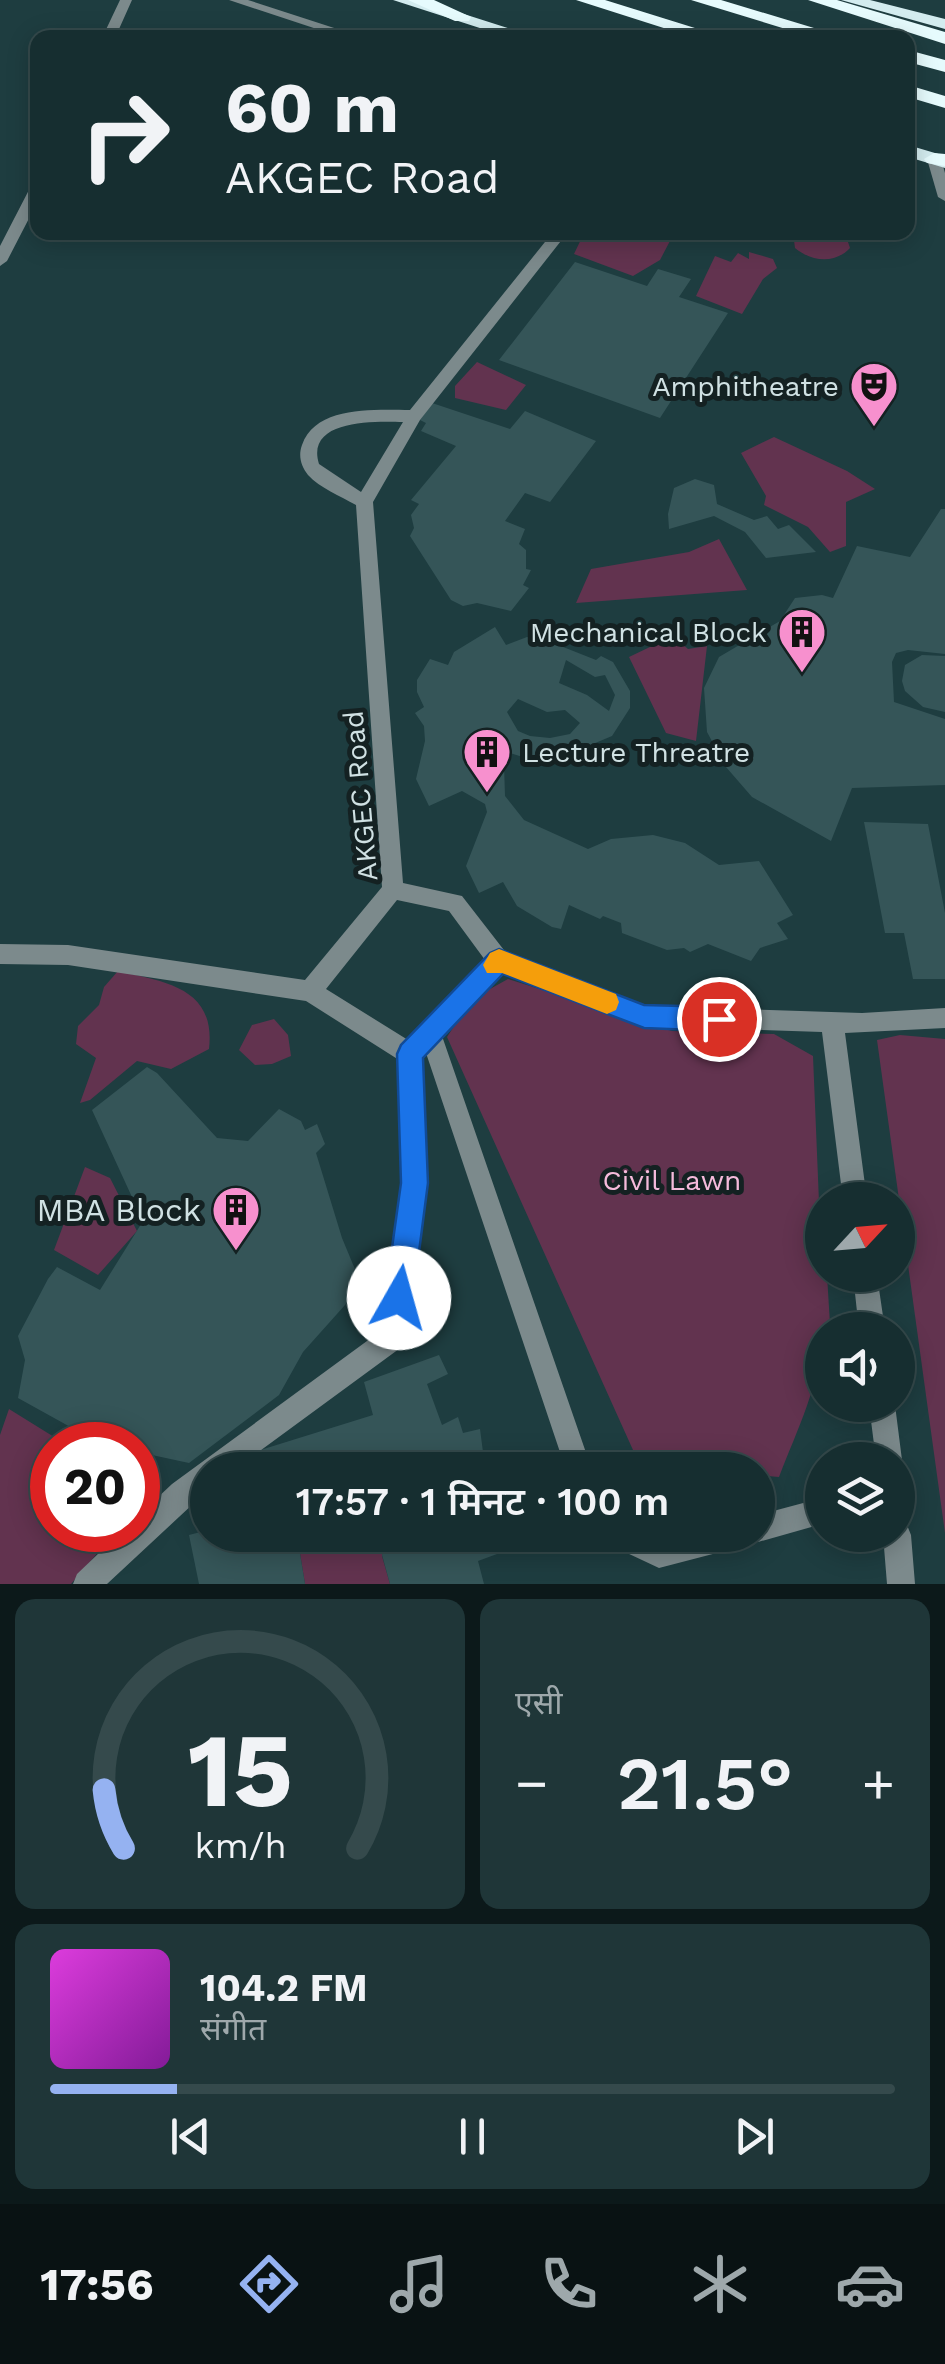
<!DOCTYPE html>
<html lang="hi">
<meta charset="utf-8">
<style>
:root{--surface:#162e30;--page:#1f3638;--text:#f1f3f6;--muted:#9ea8ab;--line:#354a4c;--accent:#95b2f1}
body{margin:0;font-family:"Work Sans","Noto Sans Devanagari",sans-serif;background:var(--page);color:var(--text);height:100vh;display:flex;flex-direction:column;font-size:38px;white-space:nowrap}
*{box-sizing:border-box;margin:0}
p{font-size:32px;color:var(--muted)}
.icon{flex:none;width:55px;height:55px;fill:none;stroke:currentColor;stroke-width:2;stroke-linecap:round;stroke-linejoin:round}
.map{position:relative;height:1584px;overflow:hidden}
.drawer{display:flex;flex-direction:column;gap:15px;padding:15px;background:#0c191a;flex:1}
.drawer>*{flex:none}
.guide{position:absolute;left:30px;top:30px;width:885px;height:210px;border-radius:20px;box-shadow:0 5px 25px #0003,0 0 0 2px var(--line);background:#162e30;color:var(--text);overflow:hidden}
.needle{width:65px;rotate:64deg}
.fabs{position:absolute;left:805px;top:1182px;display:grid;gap:20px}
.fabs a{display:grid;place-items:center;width:110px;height:110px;border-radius:50%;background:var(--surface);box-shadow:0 5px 25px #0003,0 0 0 2px var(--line);font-size:50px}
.speed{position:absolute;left:30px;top:1422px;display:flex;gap:20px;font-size:50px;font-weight:700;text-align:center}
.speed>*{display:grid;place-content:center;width:130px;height:130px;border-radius:50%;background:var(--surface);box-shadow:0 5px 25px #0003,0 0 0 2px var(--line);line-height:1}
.speed .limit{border:15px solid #d22;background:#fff;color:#111}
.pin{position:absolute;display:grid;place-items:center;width:85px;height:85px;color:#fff;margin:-42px;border:5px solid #fff;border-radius:50%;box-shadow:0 2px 10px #0007}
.me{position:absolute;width:110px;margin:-55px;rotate:7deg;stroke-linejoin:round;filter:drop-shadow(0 0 8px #0008)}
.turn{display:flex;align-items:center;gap:35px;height:210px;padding:0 30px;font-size:45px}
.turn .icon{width:130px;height:130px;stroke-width:2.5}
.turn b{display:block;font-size:70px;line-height:85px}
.big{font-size:75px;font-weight:600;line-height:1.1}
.drawer .widget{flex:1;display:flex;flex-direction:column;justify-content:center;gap:15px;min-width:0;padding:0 35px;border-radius:20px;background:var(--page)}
.drawer .dial{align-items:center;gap:0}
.dial svg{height:260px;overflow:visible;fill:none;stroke:var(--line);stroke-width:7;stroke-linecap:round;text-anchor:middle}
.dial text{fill:var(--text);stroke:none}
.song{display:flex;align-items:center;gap:30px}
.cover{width:120px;height:120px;border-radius:15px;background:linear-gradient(135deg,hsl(300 70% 55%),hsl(290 70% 35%))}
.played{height:10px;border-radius:5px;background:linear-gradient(90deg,var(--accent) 15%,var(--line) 15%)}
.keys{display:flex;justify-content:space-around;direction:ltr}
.heat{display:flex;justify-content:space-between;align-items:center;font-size:55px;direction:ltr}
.drawer .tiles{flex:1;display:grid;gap:15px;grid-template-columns:1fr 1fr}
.widget:last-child{grid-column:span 2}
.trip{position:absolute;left:190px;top:1452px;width:585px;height:100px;border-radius:50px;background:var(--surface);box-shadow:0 5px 25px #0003,0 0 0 2px var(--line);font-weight:600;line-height:100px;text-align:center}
.menu{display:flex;height:160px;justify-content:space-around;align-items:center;background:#091213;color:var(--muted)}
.menu .icon{width:70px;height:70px}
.menu .active{color:var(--accent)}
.menu b{font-size:45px;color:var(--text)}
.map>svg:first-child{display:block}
.green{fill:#62334f}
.building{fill:#355558;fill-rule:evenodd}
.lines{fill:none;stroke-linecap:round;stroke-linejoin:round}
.service{fill:#7c8a8c;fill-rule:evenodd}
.minor{fill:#7c8a8c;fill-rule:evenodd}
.trunk{fill:#d3ecef;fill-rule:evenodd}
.motorway{fill:#e6fbfd;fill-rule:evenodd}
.route{fill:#1a73e8;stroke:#114b97;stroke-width:2.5}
.slow{fill:#f59e0b}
.labels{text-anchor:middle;stroke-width:10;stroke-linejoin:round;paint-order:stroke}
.poi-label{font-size:28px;fill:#d0e1e3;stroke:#142122;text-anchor:end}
.street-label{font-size:28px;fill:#d0e1e3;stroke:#142122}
.park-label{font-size:28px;fill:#f5badb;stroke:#142122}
.near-poi-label{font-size:32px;fill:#d0e1e3;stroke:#142122;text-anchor:end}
</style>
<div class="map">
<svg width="945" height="1584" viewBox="0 0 945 1584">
<rect width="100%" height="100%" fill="#1e3d40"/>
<path class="green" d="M584 233H666L671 239 660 260 633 276 574 254Z
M793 233H845L850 248C835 264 812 262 795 248Z
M749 252 773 259 777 268 763 279 742 314 696 296 715 256 731 262 738 253 749 259Z
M477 362 526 385 506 410 455 398V386Z
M774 437 847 471 875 489 846 502V546L830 552 808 527 764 505 766 496 741 453Z
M719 539 747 590 576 603 591 569 689 552Z
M673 636 688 649 707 646 696 741 666 733 629 657Z
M118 971C166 982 216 988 209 1049L171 1069 137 1061 90 1100 80 1103 96 1058 76 1044 78 1026 99 1005 104 987Z
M508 979 672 1031 774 1034 813 1056 822 1275H827L830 1324 828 1330H822C822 1381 797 1430 779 1477L758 1475V1470H709L633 1450 447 1037 472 999Z
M274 1019 288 1035 291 1056 272 1064 255 1065 239 1050 252 1025Z
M900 1035 945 1039V1533L877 1040Z
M85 1167 110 1178 137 1231 98 1275 54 1250Z
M9 1409 67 1445H52V1530H117L71 1584H0V1435Z
M297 1535H388L382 1556 390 1584H305Z"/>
<path class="building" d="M432 232H488V235L439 242Z
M575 262 647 286 658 269 691 279 679 297 728 313 660 418 499 360Z
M432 403 510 429 525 411 596 441 550 502 525 493 505 521 525 529 519 544 526 550V569L531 570 523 585 529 588 511 611 477 603 463 606 451 600 410 536 414 528 411 515 419 504 411 500 456 446 421 431 426 423 420 420Z
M695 479 714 485 717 504 754 520 767 516 778 529 789 525 816 552 766 558 745 532 714 516 669 529 668 514 674 488Z
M941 509H945V654L908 650 896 653 892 662 894 702 945 719V785L852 788 831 841 752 797 726 767 707 732 704 688 719 657 780 621 795 598 822 595 833 598 857 546 910 557Z
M495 627 506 645 527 637 543 639 596 660 601 656 613 662 630 691V708L612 736 581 749H544L529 759 510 753 504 765 505 796 524 820 588 849 611 839 653 835 685 843 719 865 759 861 793 915 777 923 788 939 760 948 751 961 708 944 690 952 684 948 667 950 622 933 621 923 603 916 600 919 569 905 561 929 552 927 517 906 503 882 479 893 466 866 487 812 485 804 462 791 429 806 416 779 425 741 424 726 415 713 424 707 417 692V680L430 659 448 665 454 652ZM566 660 595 677 605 675 615 695 609 711 587 695 559 683ZM518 699 547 712 565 710 580 723 570 734 550 738 530 736 518 731 507 712Z
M922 655 945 656V712L923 707 905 691 902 681 905 665Z
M864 822 928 824 945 913V979H913L904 933H885Z
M147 1067 157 1073 217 1138 248 1141 279 1109 301 1121 305 1130 317 1124 325 1144 316 1153 342 1238 362 1286 303 1352 279 1395 189 1463 138 1452V1445L101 1444 18 1398 25 1360 18 1336 48 1279 57 1267 100 1290 143 1221 92 1110Z
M439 1355 448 1374 427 1384 442 1425 458 1417 463 1433 480 1429 483 1452 465 1458 469 1470H255L254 1452 373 1415 364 1382Z
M208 1530V1535H297L305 1584H199L189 1535Z
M388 1535H498L491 1538 497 1554 478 1561 484 1584H390L382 1555Z"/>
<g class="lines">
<path class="service" d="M120 0H132L115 38H102Z
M229 0H248L365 38H344Z
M38 182V201L7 261 0 266V246L31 186Z
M553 232H568L420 420 373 502 403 883 462 896 507 954 644 1006 862 1013 945 1008V1028L845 1033 867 1200H843L822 1032 644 1026 503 972 442 1036 592 1470H566L426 1053 421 1058 427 1183 403 1346 234 1470H208V1490L107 1584H73L77 1574 123 1530H138V1516L172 1484 382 1330 403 1183 399 1060 306 1001 68 965 0 964V944L68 945 305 980 382 887 356 505C340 496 320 488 308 475 301 466 298 456 302 445 316 405 376 410 410 410ZM403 422 361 492 319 464C305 419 375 421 403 422ZM397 900 449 911 485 960 408 1040 326 989Z
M853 1275H877L885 1330H859Z
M869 1405H895L902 1460 898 1469V1460H876Z
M822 1498V1524L758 1542 748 1538 747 1535H758V1515Z
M898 1522 907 1525 911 1535 915 1584H887L883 1535H898Z
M606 1535H649L660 1540 680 1535H746L742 1545 732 1549 659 1568 610 1545Z"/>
<path class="minor" d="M929 156 941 159 945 173V201L938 197 927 159Z"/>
<path class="trunk" d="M393 0H420L539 38H511Z
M841 0H870L945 19V29Z
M908 145 945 156V168L908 157Z"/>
<path class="motorway" d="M408 0H434L471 17 469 21H455Z
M576 0H605L727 38H695Z
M691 0H721L847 38H815Z
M808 0H837L945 32V44Z
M908 50 945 60V72L908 62Z
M908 85 945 96V108L908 97Z
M945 154V166L927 163 924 159 934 153Z"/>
</g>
<path class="route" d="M499 949 644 1005 719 1007 728 1010 732 1019 728 1027 719 1031 644 1028 503 974 423 1058 428 1183 413 1298 409 1308 399 1312 389 1308 385 1298 401 1183 397 1054 401 1045 490 953Z"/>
<path class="slow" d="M499 949 616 994 619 1002 616 1010 607 1014 502 973H487L483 965 490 953Z"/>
<defs>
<g id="theatre-pin" transform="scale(2.5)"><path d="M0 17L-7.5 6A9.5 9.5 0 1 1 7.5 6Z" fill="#f790ce" stroke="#142122"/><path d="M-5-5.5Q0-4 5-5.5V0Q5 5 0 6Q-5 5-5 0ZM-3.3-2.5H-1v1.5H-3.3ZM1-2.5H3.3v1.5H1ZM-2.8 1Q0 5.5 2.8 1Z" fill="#111"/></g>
<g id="building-pin" transform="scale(2.5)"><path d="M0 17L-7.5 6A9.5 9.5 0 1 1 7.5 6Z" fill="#f790ce" stroke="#142122"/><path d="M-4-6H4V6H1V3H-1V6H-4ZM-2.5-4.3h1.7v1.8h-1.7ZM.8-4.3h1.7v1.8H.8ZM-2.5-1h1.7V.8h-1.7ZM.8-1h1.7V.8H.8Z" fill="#111"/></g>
</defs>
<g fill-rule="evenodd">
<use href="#theatre-pin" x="874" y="386"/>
<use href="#building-pin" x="802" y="632"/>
<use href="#building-pin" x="487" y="752"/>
<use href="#building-pin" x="236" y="1210"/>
</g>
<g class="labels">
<g class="poi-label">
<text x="839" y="396">Amphitheatre</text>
<text x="767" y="642">Mechanical Block</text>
<text x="522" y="762" text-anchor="start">Lecture Threatre</text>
</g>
<g class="street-label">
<text transform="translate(360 796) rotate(-95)" y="10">AKGEC Road</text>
</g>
<g class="park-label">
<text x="672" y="1190">Civil Lawn</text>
</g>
<g class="near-poi-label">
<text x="201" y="1221">MBA Block</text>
</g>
</g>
</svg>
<div class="fabs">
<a><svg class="needle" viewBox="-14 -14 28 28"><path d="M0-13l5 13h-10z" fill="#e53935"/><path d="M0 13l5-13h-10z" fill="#9ea8ab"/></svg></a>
<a><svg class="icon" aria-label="sound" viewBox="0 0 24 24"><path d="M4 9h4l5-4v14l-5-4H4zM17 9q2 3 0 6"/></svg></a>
<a><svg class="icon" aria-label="layers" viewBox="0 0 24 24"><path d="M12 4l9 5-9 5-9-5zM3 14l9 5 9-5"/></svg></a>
</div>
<div class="speed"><div class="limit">20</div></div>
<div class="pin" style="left:719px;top:1019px;background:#d93025"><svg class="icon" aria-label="arrive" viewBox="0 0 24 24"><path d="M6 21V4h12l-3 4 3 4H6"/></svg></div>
<svg class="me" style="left:399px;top:1298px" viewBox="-20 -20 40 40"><circle r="19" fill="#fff"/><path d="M0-13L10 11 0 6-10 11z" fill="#1a73e8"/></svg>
<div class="trip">17:57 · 1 मिनट · 100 m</div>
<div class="guide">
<div class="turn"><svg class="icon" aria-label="right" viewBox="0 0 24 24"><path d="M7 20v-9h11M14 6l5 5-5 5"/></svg><div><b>60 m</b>AKGEC Road</div></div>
</div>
</div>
<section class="drawer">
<div class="tiles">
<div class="widget dial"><svg viewBox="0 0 100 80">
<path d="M14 69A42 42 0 1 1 86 69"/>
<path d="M14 69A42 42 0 0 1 8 51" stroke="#95b2f1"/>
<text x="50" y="56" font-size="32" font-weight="700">15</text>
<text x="50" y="72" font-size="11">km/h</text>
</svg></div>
<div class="widget"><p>एसी</p>
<div class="heat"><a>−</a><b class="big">21.5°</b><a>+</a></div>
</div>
<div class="widget">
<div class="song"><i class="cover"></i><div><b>104.2 FM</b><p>संगीत</p></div></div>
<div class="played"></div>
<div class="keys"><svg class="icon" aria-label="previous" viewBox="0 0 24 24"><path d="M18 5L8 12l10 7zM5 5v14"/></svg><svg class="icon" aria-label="pause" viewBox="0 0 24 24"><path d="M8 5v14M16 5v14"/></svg><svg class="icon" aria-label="next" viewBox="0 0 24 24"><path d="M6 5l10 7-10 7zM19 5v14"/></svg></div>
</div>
</div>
</section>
<nav class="menu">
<b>17:56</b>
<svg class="icon active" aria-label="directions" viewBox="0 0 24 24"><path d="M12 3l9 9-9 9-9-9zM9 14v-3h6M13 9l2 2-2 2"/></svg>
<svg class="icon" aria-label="music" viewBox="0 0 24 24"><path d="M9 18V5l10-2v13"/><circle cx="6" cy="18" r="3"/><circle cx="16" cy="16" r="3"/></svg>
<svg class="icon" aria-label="phone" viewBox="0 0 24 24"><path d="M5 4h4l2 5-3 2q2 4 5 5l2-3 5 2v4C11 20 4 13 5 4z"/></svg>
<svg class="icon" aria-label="climate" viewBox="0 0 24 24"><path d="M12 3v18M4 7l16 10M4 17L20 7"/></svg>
<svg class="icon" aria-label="car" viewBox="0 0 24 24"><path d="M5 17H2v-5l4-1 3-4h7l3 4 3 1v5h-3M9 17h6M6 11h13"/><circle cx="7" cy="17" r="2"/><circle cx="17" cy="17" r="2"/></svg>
</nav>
